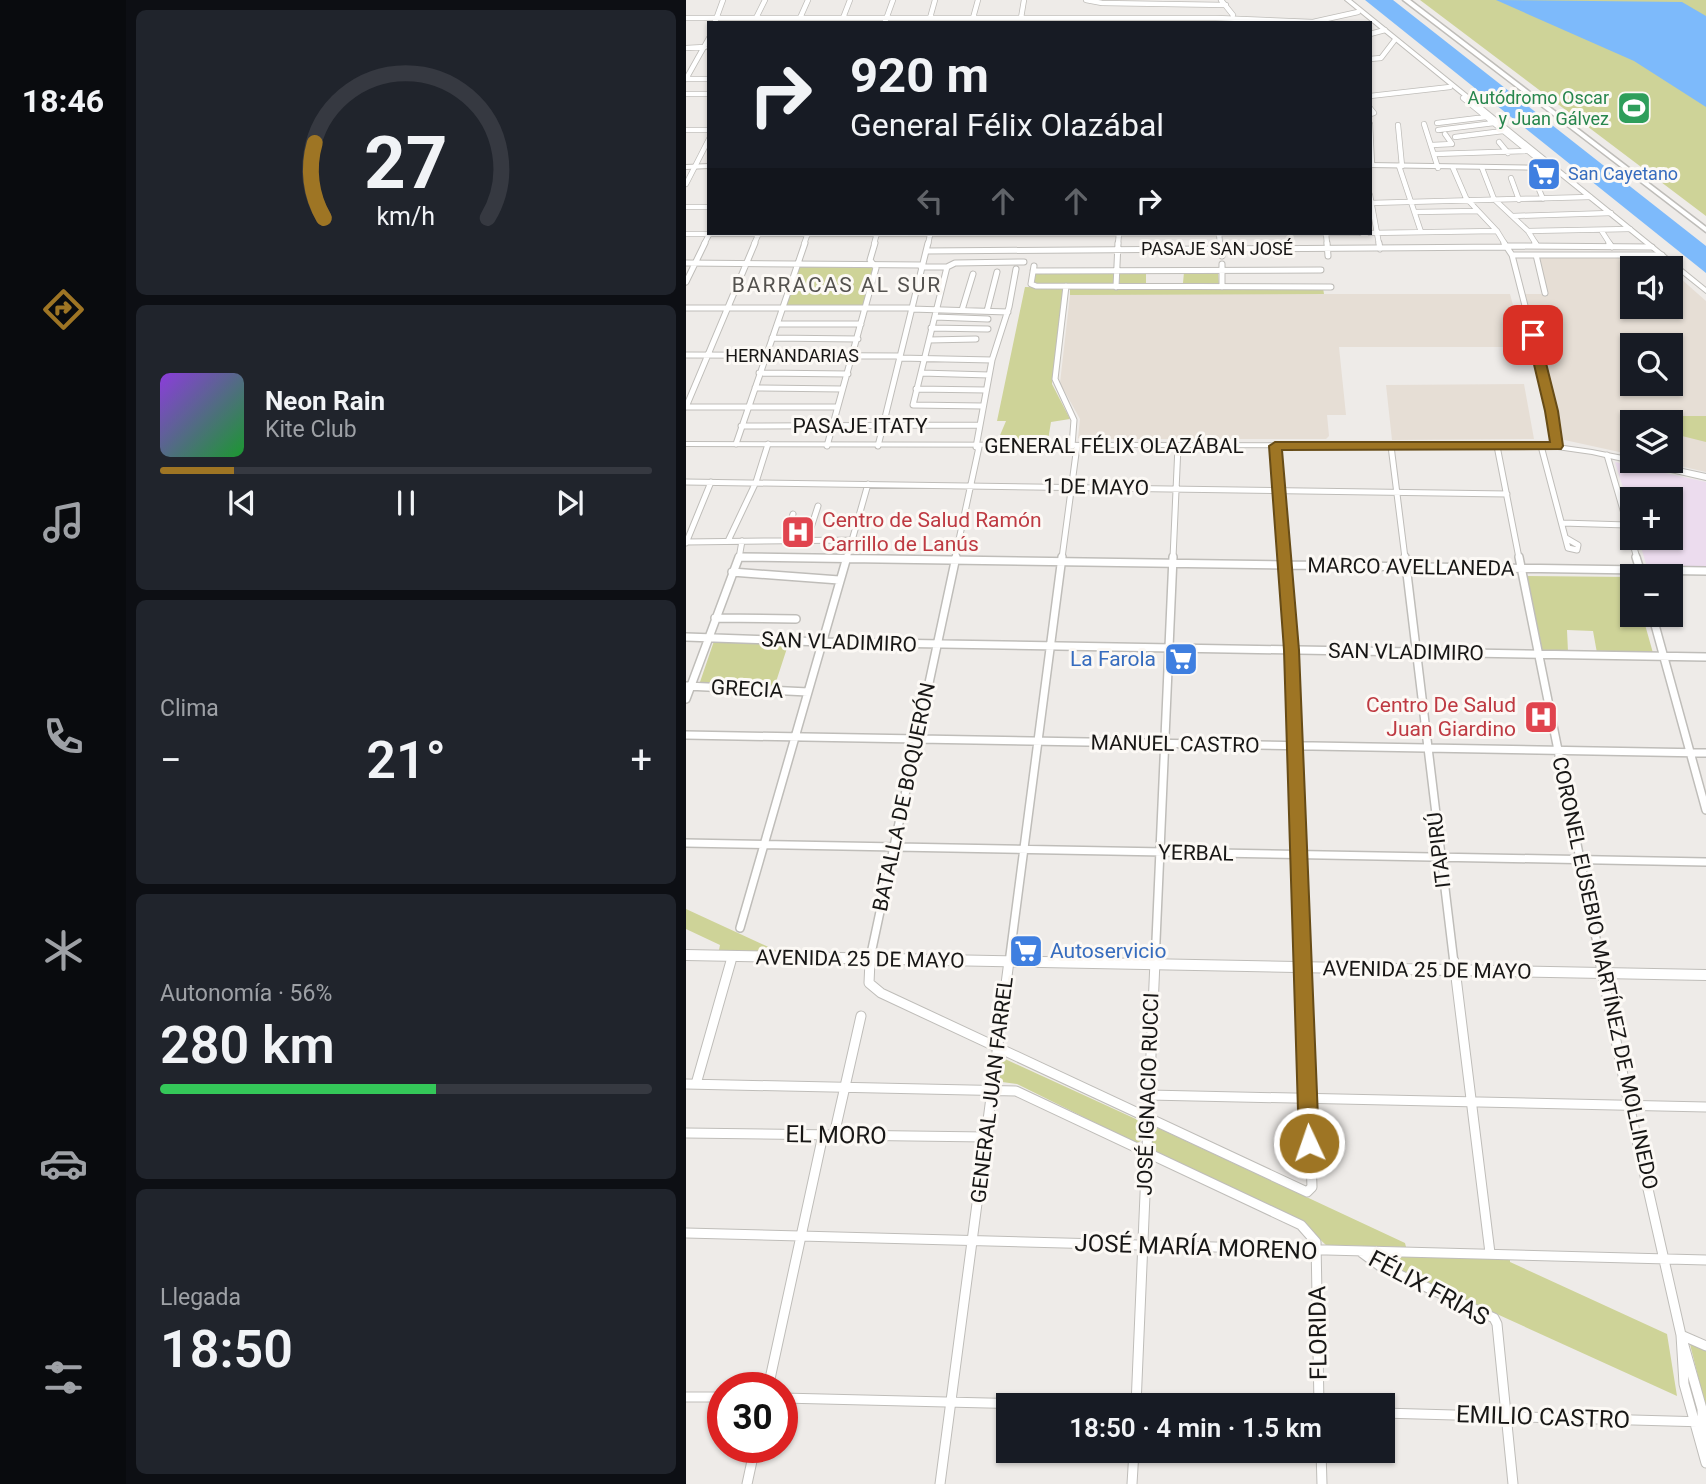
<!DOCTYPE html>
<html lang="es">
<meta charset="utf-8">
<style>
:root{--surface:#171b24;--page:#20242c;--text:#f1f3f6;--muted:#9ea1a6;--line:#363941;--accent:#9e7524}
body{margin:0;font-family:Roboto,sans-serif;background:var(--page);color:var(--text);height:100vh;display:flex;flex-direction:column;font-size:26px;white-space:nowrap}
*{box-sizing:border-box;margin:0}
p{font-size:23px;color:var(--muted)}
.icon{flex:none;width:38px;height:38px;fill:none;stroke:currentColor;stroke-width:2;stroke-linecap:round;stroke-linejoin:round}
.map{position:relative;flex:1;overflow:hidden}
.side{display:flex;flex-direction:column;gap:10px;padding:10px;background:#0d0f14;width:560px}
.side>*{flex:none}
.hud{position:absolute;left:21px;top:21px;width:665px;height:214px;border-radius:0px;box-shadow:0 2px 5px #0004;background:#171b24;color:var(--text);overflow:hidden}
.tools{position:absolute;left:934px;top:256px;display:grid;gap:14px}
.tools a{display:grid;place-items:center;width:63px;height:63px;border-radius:0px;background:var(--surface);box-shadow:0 2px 5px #0004;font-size:35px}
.speed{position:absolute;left:21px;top:1372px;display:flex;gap:14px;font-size:35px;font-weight:700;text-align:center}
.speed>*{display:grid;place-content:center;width:91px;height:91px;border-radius:50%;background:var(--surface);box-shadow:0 2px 5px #0004;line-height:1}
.speed .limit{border:10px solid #d22;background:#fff;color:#111}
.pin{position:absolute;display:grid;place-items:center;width:60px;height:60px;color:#fff;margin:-30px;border-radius:14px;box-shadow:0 4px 10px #0006}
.me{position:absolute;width:77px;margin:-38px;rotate:357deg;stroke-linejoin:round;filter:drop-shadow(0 0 5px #0008)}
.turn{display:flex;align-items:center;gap:24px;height:147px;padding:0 28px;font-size:32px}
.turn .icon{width:91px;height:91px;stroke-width:2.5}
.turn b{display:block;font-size:49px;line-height:60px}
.lanes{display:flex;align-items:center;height:66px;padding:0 28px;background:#0003;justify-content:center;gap:35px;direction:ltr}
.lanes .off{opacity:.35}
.big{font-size:52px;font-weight:600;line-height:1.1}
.side .tile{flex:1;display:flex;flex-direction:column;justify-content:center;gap:10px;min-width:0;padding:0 24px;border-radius:10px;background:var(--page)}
.side .dial{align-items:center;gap:0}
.dial svg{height:182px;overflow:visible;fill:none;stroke:var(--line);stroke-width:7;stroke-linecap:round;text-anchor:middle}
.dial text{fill:var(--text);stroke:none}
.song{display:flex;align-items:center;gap:21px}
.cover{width:84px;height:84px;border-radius:10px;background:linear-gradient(135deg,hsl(270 70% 55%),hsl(130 70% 35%))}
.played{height:7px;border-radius:4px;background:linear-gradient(90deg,var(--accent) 15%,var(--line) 15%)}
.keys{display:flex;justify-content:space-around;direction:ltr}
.heat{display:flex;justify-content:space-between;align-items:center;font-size:38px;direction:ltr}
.charge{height:10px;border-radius:5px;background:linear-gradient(90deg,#34c759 56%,var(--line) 0)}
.trip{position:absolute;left:310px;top:1393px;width:399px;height:70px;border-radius:0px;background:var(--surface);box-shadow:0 2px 5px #0004;font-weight:600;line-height:70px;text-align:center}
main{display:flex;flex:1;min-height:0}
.dock{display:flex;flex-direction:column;width:126px;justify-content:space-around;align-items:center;background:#090b0e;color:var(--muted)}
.dock .icon{width:49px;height:49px}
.dock .selected{color:var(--accent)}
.dock b{font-size:32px;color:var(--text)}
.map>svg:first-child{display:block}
.commercial{fill:#ecdcee}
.built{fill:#e6ded5;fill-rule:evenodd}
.green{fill:#ced398}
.water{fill:#7dbafb}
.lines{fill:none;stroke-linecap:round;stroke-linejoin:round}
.street-far3-casing{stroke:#bfbdb9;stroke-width:6}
.street-far2-casing{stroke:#bfbdb9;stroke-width:7}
.street-far1-casing{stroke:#bfbdb9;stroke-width:10}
.street-casing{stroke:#bfbdb9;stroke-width:11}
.secondary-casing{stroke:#bfbdb9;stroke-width:2}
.primary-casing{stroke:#bfbdb9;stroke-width:3}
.street-far3{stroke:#fff;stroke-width:4.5}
.street-far2{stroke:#fff;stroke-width:5}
.street-far1{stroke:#fff;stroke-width:7}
.street{stroke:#fff;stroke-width:9}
.secondary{fill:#fff;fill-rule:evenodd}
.primary{fill:#fff;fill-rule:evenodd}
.route{fill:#9e7524;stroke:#674c17;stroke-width:2}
.labels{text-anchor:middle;stroke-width:6;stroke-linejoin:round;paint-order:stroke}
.far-leisure-label{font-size:18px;fill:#27864d;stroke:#fcf9f5;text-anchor:end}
.far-shop-label{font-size:18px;fill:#366cbe;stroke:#fcf9f5;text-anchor:start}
.far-street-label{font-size:18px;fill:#181716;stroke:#fcf9f5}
.far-quarter-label{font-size:21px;letter-spacing:2px;fill:#54524f;stroke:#fcf9f5}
.street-label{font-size:21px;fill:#181716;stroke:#fcf9f5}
.health-label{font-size:21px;fill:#be3a42;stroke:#fcf9f5;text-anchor:start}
.shop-label{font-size:21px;fill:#366cbe;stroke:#fcf9f5;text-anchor:end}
.near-street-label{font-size:24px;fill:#181716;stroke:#fcf9f5}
</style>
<main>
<nav class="dock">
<b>18:46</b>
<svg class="icon selected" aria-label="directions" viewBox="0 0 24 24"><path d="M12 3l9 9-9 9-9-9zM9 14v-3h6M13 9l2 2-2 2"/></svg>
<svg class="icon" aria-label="music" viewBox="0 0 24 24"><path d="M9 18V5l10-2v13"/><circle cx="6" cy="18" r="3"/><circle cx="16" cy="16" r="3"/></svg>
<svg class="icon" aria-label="phone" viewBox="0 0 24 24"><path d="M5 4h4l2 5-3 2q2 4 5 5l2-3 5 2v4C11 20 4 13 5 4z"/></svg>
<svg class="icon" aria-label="climate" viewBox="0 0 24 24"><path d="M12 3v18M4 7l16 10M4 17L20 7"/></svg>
<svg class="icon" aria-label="car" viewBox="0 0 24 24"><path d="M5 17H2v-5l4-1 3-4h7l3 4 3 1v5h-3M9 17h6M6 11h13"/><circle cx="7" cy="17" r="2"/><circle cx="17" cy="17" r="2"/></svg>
<svg class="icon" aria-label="filters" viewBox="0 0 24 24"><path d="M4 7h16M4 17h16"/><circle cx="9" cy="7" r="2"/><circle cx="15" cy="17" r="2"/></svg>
</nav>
<section class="side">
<div class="tile dial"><svg viewBox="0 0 100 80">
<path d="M14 69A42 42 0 1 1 86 69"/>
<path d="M14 69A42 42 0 0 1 10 36" stroke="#9e7524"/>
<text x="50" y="56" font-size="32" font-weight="700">27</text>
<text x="50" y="72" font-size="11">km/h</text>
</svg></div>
<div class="tile">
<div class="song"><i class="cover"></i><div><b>Neon Rain</b><p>Kite Club</p></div></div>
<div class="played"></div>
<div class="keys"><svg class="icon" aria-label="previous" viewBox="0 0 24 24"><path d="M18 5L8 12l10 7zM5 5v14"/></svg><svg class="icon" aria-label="pause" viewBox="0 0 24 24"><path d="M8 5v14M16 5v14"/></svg><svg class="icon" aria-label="next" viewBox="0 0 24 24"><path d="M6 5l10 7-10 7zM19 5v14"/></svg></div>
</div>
<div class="tile"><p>Clima</p>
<div class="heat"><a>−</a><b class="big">21°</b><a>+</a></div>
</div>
<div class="tile"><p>Autonomía · 56%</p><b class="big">280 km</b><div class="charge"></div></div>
<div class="tile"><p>Llegada</p><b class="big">18:50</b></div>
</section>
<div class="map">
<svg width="1020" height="1484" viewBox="0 0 1020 1484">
<rect width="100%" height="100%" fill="#eeebe8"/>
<path class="commercial" d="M929 462 1020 482V568L961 567 952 537H985V499H947V520Z"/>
<path class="built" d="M849 256 971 258 982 268H947V306H985V270L1020 301V472L968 460H985V422H947V455L874 439 870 401 839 294H858ZM947 345H985V383H947Z
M386 294H824L838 347H653L660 415H641L643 436 640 439H394L392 438 394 419 374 383 384 295Z
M838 384 848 439 706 440 700 385Z"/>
<path class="green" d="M734 0H1020V216Z
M113 265 188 267 177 306H98Z
M349 272H429L428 283 423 285 347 283Z
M434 272H460V283H497L498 272H532L533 285H433Z
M339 287 377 288 366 384 384 419 365 422 362 440H312L320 421H311Z
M384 288H637L638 294 384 295Z
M996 416H1020V442L992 435Z
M840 576 946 577 947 614H956L967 653H911L907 631 881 630 882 652H856Z
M28 641 102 645 88 688 14 682Z
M0 909 89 950 91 952 33 950 34 945 0 929Z
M319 1059 452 1120 456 1124 455 1141 450 1143 331 1084 316 1082 312 1076 315 1061Z
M470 1127 719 1243 720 1247 640 1245 616 1223 469 1152 466 1147V1128Z
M693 1256 824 1259V1262L981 1334 991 1396 694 1261Z
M1003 1340 1020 1348V1414V1409Z"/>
<path class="water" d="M679 0H707L1020 246V273Z
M810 0 996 2 1020 16V107L948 61Z"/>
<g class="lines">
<g class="street-far3-casing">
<path id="street-far3" d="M400 0 416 3 540 5
M535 0 547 15
M0 18H530L627 22 672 12
M70 18 79 0
M114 18 122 0
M157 18 164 0
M244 18 249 0
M287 18 292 0
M335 18 338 0
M29 22 37 0
M199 22 207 0
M684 34 699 30
M0 48 19 47
M684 59 695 58 708 41
M0 79 23 38
M0 79H23
M0 94H23
M684 96 764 87
M777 98 863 168
M684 108 688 113 684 114
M751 123 800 117
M684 124 686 165
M738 124 752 168
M712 125 716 166
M0 130H23
M752 130 808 123
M769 137 817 131
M813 142 822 153
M746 145 766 144 759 134
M749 154 841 151
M713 166 735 232
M767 168 780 198 811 231 819 244
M796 168 808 199 842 231 850 244
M844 168 857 199
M825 178 833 200
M0 184 23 139
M684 195 693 244
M684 203 904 197
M0 207H23
M729 212 792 211
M827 216 925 213
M915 230 924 244
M842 231 944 229
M533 233 534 244
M640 233 641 244
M684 233 811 231
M0 234 673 233
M18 244 24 233
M68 244 73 233
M118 244 122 233
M188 244 191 233
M242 244 244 235
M432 244 433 233"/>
</g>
<g class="street-far2-casing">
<path id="street-far2" d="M534 243 536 256
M641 243 642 256
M693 243 694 249
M818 243 826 255 866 411 871 446
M849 243 851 246
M923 243 926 247
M822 246 966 247
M240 251 822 247
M826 255H976
M850 255 859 293
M0 263 236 265
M536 264V287
M348 266 345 284 350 286 645 287
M235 267H261
M347 271 635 270
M0 282 19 243
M380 286 369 379 388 420 386 446
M430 287 432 243
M0 308H225
M225 309 322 312
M276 310 287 274
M301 311 311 272
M249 317 302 319
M92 324H175
M245 328 302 329
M86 338 172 339
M243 340 290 339
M0 355 213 356
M213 358 306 360
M73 373 162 374
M235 373 303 375
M69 388 156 389
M230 389 300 390
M296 406 227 405 261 267 269 263 338 262
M0 407 69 243
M0 407H150
M55 426 293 425
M50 444 119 243
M141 446 190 268 184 260 189 243
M192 446 242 243
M589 446 598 558
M705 446 719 558
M811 446 833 558
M855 446 882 548 891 550 892 545 880 538
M290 447 306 360 323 307 330 269
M921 455 951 558
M0 482 821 494
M876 523 941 525
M99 540 107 514
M121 540 132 506
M42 541 70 482 82 444
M0 542 165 540
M0 543 25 482
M53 557 140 558
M53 558 56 541
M161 558 182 484
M269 558 293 447
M376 558 391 446
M487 558 492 446"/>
</g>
<g class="street-far1-casing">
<path id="street-far1" d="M53 557 1020 571
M598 557 606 650 618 963
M719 557 768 963
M833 557 915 963
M950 557 956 576
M46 572 153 580
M966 614 1020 810
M29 618 110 619
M0 637 136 642 1020 657
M1 686 122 692
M0 699 53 557
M0 735 1020 753
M0 843 1020 862
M54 928 161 557
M44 963 46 956
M183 963 270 557
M323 963 376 557
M469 963 487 557"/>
</g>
<g class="street-casing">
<path id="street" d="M184 961 183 983 195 993 621 1192 626 1187 618 961
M768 961 804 1253
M914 961 943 1105 995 1335 1016 1409 1017 1446
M0 1084 330 1091 615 1225 630 1242 633 1405
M10 1084 45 961
M463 1095 1020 1107
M0 1133 300 1137
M148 1135 175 1016
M0 1233 1020 1260
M675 1252 694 1266 808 1318 811 1324 827 1484
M995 1335 998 1384 1020 1463
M995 1335 1020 1346
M82 1388 137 1135
M0 1397H37
M96 1398 381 1405
M450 1405 469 961
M696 1413 1020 1422
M635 1451 636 1484
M61 1484 69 1447
M254 1484 323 961
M446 1484 448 1451"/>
</g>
<g class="secondary-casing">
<path id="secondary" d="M659 0H665L1020 288V293L867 170 684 167V163L863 166Z
M23 164V168L0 169V165Z
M0 442 864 444 906 450 947 458V460H955L1020 474V480L906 454 864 448 0 446Z
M0 950 1020 970V980L0 960Z"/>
</g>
<g class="primary-casing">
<path id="primary" d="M717 0H724L1020 227V232Z"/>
</g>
<use href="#street-far3" class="street-far3"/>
<use href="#street-far2" class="street-far2"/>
<use href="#street-far1" class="street-far1"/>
<use href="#street" class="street"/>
<use href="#secondary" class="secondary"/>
<use href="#primary" class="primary"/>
</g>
<path class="route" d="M847 331 853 335 872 411 877 446 875 449 596 450 613 650 633 1143 630 1150 623 1153 616 1150 613 1143 598 650 583 446 589 442H864L859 411 841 335Z"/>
<defs>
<g id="stadium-square" transform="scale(1.75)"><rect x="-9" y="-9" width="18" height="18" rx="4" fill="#2e9e5b" stroke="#fcf9f5"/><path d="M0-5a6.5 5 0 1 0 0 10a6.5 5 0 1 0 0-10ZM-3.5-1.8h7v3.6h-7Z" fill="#fff"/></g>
<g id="supermarket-square" transform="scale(1.75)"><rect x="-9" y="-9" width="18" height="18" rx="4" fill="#3f7fe0" stroke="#fcf9f5"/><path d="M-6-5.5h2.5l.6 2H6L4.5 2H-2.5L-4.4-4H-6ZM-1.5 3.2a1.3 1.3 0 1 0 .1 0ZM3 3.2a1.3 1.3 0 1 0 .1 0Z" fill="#fff"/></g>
<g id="hospital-square" transform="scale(1.75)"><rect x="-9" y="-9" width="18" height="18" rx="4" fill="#e0444e" stroke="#fcf9f5"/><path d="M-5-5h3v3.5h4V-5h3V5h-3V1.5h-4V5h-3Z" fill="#fff"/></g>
</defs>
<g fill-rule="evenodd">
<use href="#stadium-square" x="948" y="108"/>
<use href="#supermarket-square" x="858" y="174"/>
<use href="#hospital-square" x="112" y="532"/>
<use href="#supermarket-square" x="495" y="659"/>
<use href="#hospital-square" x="855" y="717"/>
<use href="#supermarket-square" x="340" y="951"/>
</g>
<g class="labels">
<g class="far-leisure-label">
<text x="923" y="104">Autódromo Oscar<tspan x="923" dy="21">y Juan Gálvez</tspan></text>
</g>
<g class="far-shop-label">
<text x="882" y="180">San Cayetano</text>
</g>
<g class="far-street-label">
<text x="531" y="255">PASAJE SAN JOSÉ</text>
<text x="106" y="362">HERNANDARIAS</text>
</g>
<g class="far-quarter-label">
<text x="151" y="292">BARRACAS AL SUR</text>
</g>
<g class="street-label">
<text x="174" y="433">PASAJE ITATY</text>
<text x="428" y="453">GENERAL FÉLIX OLAZÁBAL</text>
<text transform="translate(410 487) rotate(1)" y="7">1 DE MAYO</text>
<text transform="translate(725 567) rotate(1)" y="7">MARCO AVELLANEDA</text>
<text transform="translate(153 642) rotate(2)" y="7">SAN VLADIMIRO</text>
<text transform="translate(720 652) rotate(1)" y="7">SAN VLADIMIRO</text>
<text transform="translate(61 689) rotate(3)" y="7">GRECIA</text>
<text transform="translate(489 744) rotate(1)" y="7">MANUEL CASTRO</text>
<text transform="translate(218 797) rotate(-78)" y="7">BATALLA DE BOQUERÓN</text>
<text transform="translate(753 850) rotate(-97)" y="7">ITAPIRÚ</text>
<text transform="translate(510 853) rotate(1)" y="7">YERBAL</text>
<text transform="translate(174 959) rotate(1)" y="7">AVENIDA 25 DE MAYO</text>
<text transform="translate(741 970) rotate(1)" y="7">AVENIDA 25 DE MAYO</text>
<text transform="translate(919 973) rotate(78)" y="7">CORONEL EUSEBIO MARTÍNEZ DE MOLLINEDO</text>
<text transform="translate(306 1090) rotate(-83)" y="7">GENERAL JUAN FARREL</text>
<text transform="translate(462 1094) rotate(-88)" y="7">JOSÉ IGNACIO RUCCI</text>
</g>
<g class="health-label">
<text x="136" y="527">Centro de Salud Ramón<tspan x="136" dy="24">Carrillo de Lanús</tspan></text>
<text x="830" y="712" text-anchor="end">Centro De Salud<tspan x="830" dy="24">Juan Giardino</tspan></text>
</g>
<g class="shop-label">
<text x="470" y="666">La Farola</text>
<text x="364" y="958" text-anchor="start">Autoservicio</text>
</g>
<g class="near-street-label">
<text transform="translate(150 1135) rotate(1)" y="8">EL MORO</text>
<text transform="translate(510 1247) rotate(2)" y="8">JOSÉ MARÍA MORENO</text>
<text transform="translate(743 1288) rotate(28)" y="8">FÉLIX FRIAS</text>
<text transform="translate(632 1333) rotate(-91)" y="8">FLORIDA</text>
<text transform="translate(857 1417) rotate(2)" y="8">EMILIO CASTRO</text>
</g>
</g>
</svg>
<div class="tools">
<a><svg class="icon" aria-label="sound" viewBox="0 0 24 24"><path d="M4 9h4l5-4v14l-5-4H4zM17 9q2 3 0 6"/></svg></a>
<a><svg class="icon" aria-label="search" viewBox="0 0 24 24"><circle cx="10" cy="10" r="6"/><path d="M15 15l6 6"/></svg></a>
<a><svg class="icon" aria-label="layers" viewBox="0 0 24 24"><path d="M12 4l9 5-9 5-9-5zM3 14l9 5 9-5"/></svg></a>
<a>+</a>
<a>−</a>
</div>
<div class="speed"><div class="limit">30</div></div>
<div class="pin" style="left:847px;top:335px;background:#d93025"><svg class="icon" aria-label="arrive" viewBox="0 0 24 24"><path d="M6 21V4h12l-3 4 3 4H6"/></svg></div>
<svg class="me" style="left:623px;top:1143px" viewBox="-20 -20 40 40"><circle r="17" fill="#9e7524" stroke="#fff" stroke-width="3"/><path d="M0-11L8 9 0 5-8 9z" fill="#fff"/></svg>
<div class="trip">18:50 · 4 min · 1.5 km</div>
<div class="hud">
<div class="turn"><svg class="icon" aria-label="right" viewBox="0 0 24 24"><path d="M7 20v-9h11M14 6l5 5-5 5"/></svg><div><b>920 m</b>General Félix Olazábal</div></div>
<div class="lanes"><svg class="icon off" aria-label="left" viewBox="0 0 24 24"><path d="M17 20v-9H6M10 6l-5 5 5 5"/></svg><svg class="icon off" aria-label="ahead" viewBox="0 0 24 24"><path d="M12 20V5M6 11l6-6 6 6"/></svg><svg class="icon off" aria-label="ahead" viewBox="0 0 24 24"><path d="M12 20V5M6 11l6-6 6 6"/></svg><svg class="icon" aria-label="right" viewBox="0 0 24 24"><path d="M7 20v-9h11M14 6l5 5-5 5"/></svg></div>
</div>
</div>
</main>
